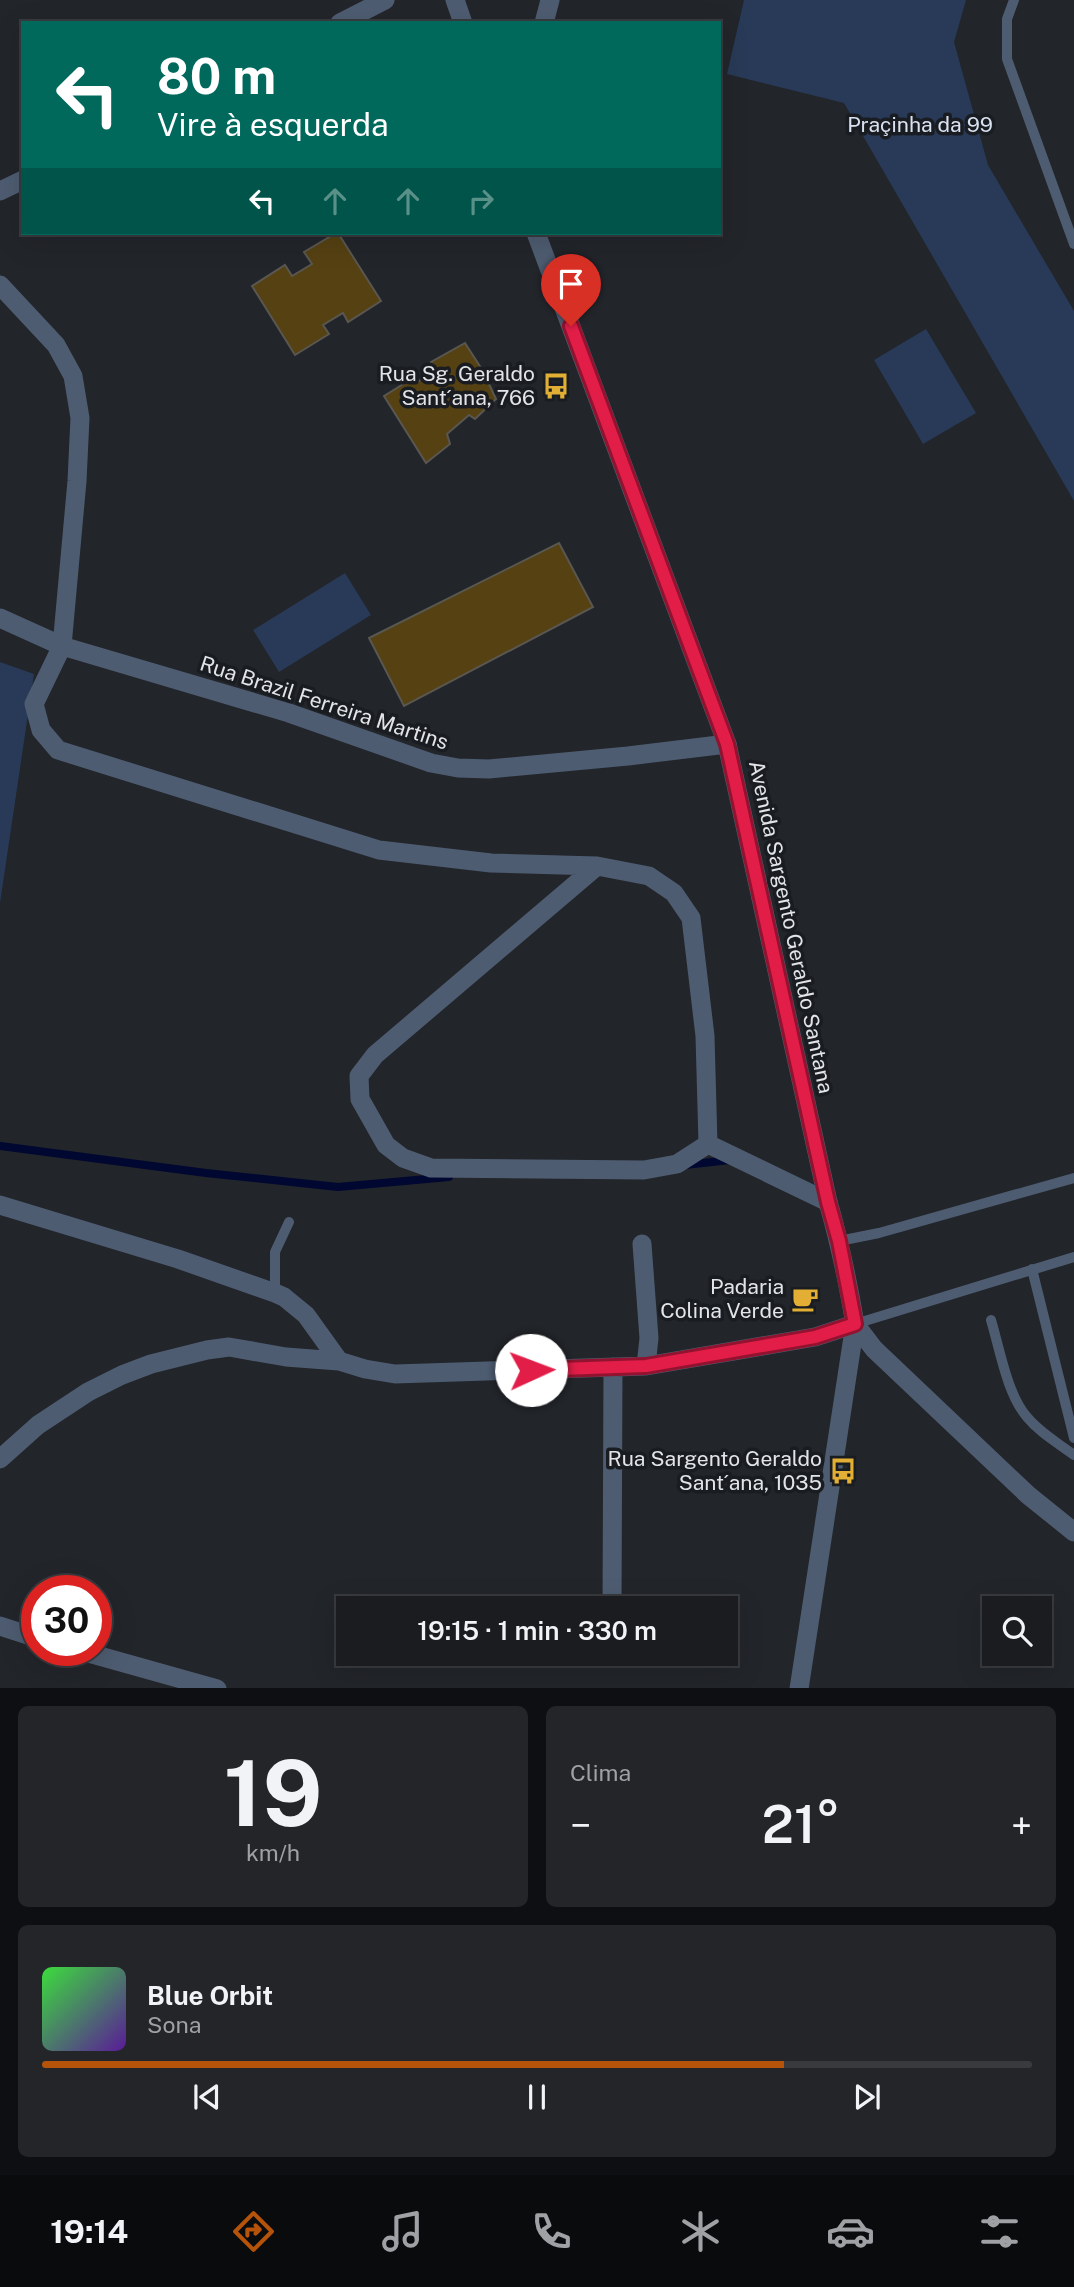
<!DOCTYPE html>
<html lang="pt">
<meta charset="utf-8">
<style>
:root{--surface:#1a1c20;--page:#232529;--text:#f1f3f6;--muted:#9fa1a5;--line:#383a3e;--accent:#b45309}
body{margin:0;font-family:"Public Sans",sans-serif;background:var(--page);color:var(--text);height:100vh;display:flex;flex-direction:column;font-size:26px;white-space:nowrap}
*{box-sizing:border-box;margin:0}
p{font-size:23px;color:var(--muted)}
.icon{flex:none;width:38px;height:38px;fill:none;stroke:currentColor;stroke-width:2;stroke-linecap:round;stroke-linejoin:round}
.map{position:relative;height:1688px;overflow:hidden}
.side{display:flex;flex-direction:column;gap:18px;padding:18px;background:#0e0f12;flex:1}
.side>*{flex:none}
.hud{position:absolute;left:21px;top:21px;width:700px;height:214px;border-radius:0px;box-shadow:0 7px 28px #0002,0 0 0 2px var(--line);background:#00695c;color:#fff;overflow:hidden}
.fabs{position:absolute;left:982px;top:1596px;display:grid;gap:14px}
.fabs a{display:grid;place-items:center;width:70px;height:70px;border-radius:0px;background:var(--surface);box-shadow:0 7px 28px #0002,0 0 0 2px var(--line);font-size:35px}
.speed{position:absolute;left:21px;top:1575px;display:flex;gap:14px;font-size:35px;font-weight:700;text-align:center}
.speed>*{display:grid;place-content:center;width:91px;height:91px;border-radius:50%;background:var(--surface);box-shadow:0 7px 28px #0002,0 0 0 2px var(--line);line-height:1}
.speed .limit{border:10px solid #d22;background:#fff;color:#111}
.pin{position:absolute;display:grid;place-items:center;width:60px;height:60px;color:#fff;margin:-72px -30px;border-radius:50% 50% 50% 0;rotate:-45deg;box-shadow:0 0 7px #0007}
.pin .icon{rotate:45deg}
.me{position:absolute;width:77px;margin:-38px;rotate:88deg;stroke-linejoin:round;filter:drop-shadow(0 0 5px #0008)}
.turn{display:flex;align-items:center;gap:24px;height:147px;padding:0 21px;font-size:32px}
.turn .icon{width:91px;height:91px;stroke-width:2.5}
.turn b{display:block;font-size:49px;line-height:60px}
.lanes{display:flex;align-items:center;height:66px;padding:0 21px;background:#0003;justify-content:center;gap:35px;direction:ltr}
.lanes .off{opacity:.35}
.big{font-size:52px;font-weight:600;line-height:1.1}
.side .card{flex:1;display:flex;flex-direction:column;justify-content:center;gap:10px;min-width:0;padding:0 24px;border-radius:10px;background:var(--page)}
.side .dial{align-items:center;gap:0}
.dial b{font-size:91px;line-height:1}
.song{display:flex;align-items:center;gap:21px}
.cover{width:84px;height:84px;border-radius:10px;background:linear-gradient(135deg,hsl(120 70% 55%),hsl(270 70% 35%))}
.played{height:7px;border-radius:4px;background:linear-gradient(90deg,var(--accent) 75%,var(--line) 75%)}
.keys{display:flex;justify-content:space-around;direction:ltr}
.heat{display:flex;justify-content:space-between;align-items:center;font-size:38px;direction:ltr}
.side .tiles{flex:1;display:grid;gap:18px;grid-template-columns:1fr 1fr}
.card:last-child{grid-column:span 2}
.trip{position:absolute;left:336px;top:1596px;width:402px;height:70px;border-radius:0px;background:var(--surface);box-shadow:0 7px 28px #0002,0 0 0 2px var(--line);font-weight:600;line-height:70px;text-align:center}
.tab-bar{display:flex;height:112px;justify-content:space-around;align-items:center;background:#0a0b0d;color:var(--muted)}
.tab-bar .icon{width:49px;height:49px}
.tab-bar .selected{color:var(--accent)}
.tab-bar b{font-size:32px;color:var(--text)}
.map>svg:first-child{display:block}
.green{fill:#283a57}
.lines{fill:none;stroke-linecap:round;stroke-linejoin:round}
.stream{stroke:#000730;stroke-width:8}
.building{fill:#554112;stroke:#5a5751;stroke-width:2}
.service{stroke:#4e5c71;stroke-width:10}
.minor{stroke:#4e5c71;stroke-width:19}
.tertiary{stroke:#4e5c71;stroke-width:19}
.route-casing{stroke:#92132f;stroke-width:18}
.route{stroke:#e11d48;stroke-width:12}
.labels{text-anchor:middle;stroke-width:7;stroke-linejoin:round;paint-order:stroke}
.park-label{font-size:21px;fill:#d8e2f1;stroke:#191c21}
.poi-label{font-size:21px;fill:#e2e4e7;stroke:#191c21;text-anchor:end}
.street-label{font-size:21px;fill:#e2e4e7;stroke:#191c21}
</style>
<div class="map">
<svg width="1074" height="1689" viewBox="0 0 1074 1689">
<rect width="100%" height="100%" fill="#22252a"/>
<path class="green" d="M744 0H966L954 42 988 165 1074 311V501L844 103 727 74Z
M926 329 976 413 923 444 874 360Z
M345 573 371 615 279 672 253 630Z
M0 662 34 674 0 903Z"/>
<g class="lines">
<path class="stream" d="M0 1146 206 1173 338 1187 449 1177
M685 1165 730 1160"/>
</g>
<path class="building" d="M336 233H338L381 301 348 322 343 313 323 325 329 334 295 355 252 286 285 265 292 276 312 264 304 252Z
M465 343 483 371 496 399 475 419 469 415 447 434 450 444 426 463 384 396 413 378 417 382 437 370 431 362Z
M559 543 593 607 404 706 369 638Z"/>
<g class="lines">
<path class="service" d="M1014 0 1007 19V59L1074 244
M839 1241 879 1233 1074 1178
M1032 1269 1074 1438
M275 1293V1252L289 1222
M991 1320C1000 1350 1007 1394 1027 1417 1040 1433 1058 1443 1074 1455
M855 1324 1074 1257"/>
<path class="minor" d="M340 23 385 0
M544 23 550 0
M0 191 23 180
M0 285 56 345 73 376 80 418 77 481 62 646 34 704 41 730 58 750 379 850 491 863 597 866 649 876 674 893 691 918 705 1036 708 1144 677 1164 644 1170 431 1168 403 1158 386 1145 360 1099 359 1076 375 1055 597 866
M0 618 62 646 289 713 431 763 458 768 489 769 628 756 727 744
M708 1144 828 1202
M0 1205 178 1259 275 1293 284 1297 306 1315 339 1361 365 1369 395 1374 646 1366 815 1337 855 1324 874 1349 1028 1495 1074 1532
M642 1244 649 1338 646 1366
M0 1459 38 1425 88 1392 122 1375 151 1364 207 1350 229 1347 286 1357 339 1361
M612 1608 613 1367
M0 1626 37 1638
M78 1650 217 1689"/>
<path class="tertiary" d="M455 0 463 23
M536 233 727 744 828 1202C840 1243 848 1283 855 1324L799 1689"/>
</g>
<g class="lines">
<g class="route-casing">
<path id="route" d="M531 1370 646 1366 815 1337 855 1324 839 1241 828 1202 727 744 571 326"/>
</g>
<use href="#route" class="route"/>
</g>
<defs>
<g id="bus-bare" transform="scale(2.1)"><path d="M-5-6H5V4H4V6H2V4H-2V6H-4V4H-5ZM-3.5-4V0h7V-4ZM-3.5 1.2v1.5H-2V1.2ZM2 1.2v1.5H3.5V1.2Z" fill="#e2af34" stroke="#191c21" stroke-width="2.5" paint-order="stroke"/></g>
<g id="cafe-bare" transform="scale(2.1)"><path d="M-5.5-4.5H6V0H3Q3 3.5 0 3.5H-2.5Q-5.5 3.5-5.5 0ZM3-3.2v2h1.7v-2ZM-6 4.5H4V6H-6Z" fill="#e2af34" stroke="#191c21" stroke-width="2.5" paint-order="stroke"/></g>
</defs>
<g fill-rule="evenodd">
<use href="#bus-bare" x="556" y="386"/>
<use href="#cafe-bare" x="805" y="1299"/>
<use href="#bus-bare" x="843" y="1471"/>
</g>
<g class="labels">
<g class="park-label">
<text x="920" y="132">Praçinha da 99</text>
</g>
<g class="poi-label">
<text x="535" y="381">Rua Sg. Geraldo<tspan x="535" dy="24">Sant´ana, 766</tspan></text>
<text x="784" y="1294">Padaria<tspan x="784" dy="24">Colina Verde</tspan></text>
<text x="822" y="1466">Rua Sargento Geraldo<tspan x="822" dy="24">Sant´ana, 1035</tspan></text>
</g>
<g class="street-label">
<text transform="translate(324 703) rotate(18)" y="7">Rua Brazil Ferreira Martins</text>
<text transform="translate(791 927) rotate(78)" y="7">Avenida Sargento Geraldo Santana</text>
</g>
</g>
</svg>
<div class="fabs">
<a><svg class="icon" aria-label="search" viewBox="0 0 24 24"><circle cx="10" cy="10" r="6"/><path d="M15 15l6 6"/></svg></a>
</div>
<div class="speed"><div class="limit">30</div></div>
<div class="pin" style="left:571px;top:326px;background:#d93025"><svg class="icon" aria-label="arrive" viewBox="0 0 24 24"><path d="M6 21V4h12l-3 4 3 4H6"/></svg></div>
<svg class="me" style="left:531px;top:1370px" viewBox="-20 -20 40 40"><circle r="19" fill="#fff"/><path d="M0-13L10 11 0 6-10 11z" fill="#e11d48"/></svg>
<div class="trip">19:15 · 1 min · 330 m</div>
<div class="hud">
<div class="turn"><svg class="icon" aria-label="left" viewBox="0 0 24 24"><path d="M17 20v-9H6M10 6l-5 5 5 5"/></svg><div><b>80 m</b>Vire à esquerda</div></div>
<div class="lanes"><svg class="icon" aria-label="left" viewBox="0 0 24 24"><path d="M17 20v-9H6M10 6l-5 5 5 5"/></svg><svg class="icon off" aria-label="ahead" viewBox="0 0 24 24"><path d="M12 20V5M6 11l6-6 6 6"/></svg><svg class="icon off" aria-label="ahead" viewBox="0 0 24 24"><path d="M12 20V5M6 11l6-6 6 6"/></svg><svg class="icon off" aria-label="right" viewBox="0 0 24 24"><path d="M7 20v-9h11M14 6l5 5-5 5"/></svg></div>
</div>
</div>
<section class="side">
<div class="tiles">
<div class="card dial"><b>19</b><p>km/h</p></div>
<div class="card"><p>Clima</p>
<div class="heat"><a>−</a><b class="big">21°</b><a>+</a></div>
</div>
<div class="card">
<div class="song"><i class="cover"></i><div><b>Blue Orbit</b><p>Sona</p></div></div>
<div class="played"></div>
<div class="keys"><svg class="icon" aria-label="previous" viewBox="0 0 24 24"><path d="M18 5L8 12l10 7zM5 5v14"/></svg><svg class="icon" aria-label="pause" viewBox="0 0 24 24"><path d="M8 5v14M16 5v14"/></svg><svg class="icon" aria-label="next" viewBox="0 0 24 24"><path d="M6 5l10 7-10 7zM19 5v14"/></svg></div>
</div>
</div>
</section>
<nav class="tab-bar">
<b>19:14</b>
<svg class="icon selected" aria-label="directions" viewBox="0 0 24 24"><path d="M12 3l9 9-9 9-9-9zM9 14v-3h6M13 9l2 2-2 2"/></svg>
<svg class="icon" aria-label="music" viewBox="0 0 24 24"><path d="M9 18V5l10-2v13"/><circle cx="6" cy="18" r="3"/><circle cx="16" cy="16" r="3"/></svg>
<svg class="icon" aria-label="phone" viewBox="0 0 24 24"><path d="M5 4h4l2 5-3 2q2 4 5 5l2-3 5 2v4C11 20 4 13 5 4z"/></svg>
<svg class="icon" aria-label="climate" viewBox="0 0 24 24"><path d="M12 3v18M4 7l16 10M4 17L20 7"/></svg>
<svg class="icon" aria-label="car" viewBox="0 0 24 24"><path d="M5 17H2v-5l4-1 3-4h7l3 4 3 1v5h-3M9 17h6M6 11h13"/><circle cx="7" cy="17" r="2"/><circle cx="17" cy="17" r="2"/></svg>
<svg class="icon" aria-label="filters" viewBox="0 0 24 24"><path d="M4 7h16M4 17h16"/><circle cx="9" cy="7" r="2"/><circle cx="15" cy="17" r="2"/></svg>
</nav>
